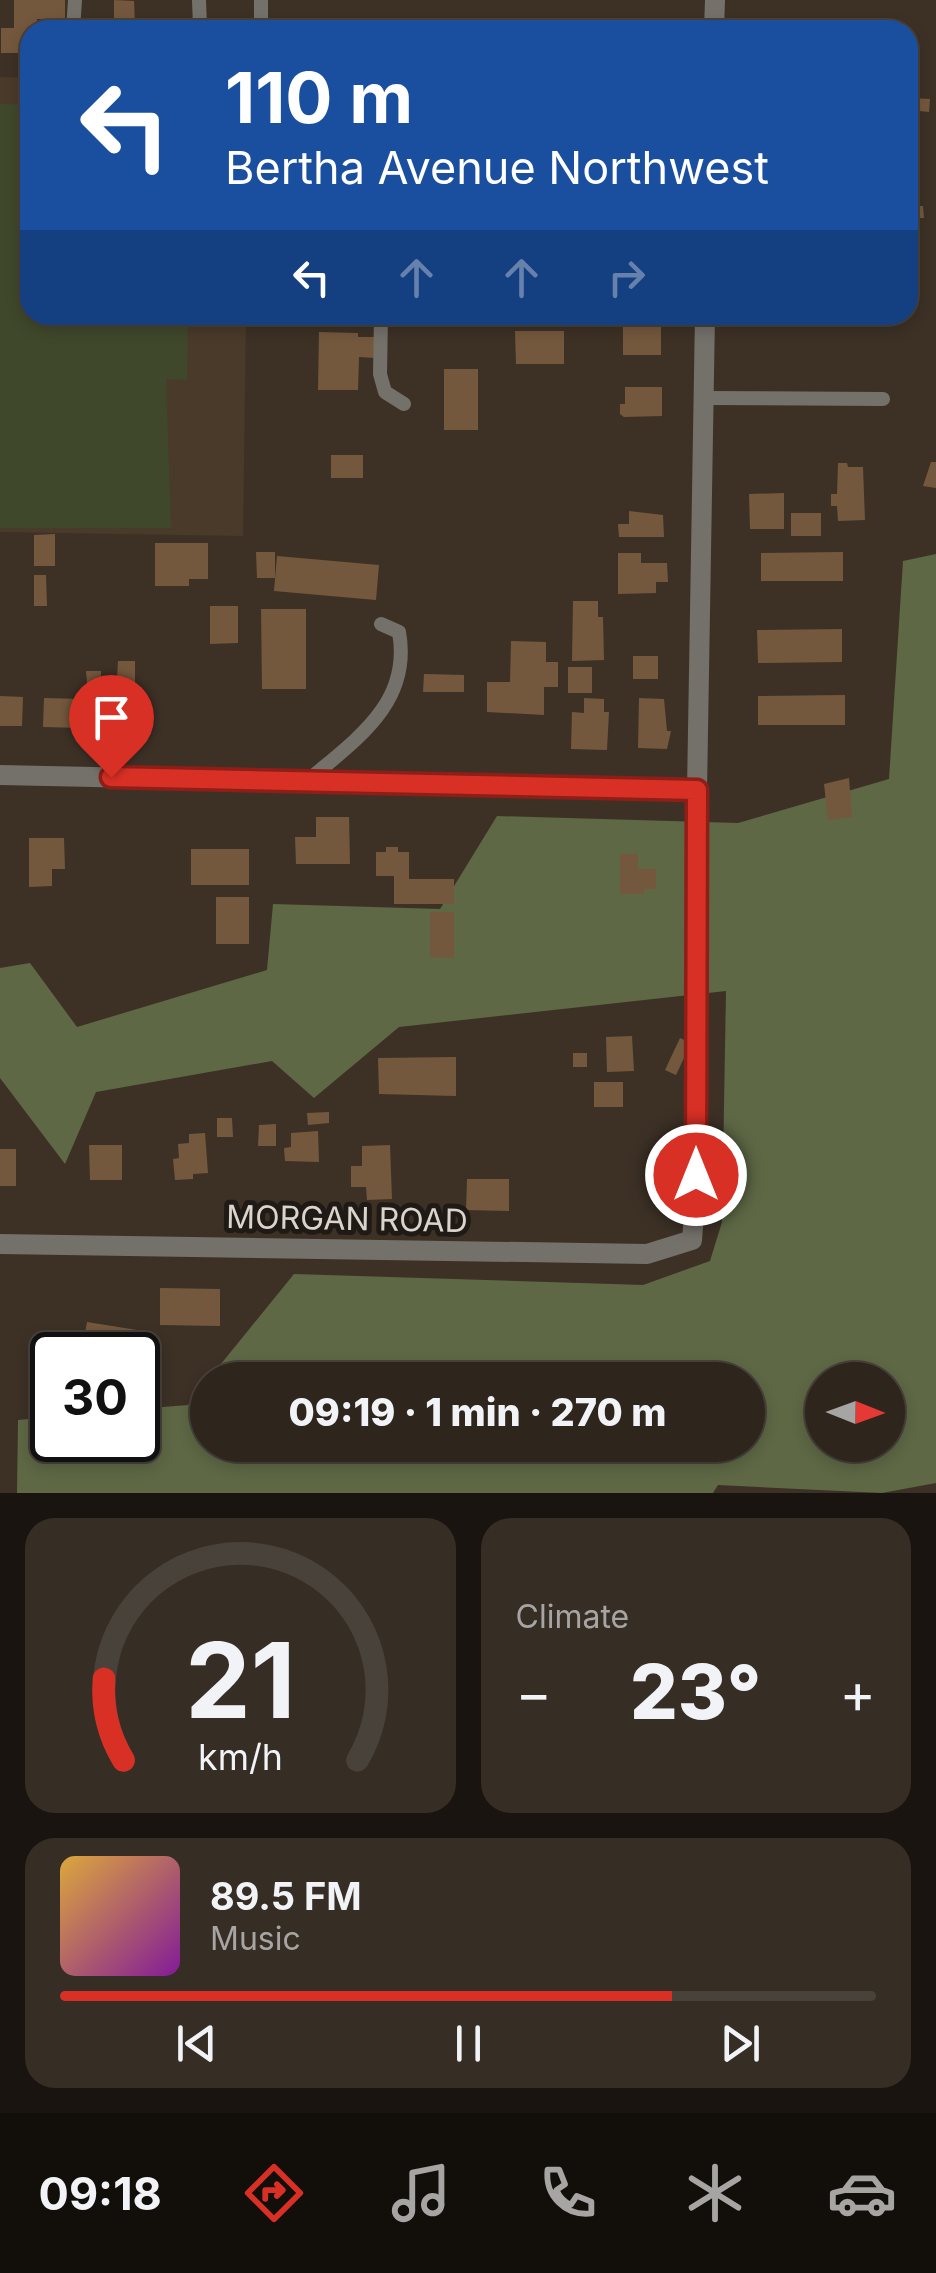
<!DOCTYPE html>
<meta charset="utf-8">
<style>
:root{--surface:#2e251c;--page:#362d25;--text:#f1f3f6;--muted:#a7a5a3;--line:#49423b;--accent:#d93025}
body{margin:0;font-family:Inter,sans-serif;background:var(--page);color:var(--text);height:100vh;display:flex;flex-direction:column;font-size:38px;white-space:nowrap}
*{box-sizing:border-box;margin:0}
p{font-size:32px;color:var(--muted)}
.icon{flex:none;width:55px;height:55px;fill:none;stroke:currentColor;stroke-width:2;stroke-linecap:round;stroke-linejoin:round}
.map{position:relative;height:1493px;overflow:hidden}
.side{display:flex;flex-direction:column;gap:25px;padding:25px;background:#19140f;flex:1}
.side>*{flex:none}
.top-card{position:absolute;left:20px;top:20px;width:898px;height:305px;border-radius:30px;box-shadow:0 5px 15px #0003,0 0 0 2px var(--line);background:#1a4fa0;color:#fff;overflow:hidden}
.needle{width:65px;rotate:91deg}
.fabs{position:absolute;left:805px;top:1362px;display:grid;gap:20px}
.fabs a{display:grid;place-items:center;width:100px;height:100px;border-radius:50%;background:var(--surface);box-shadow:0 5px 15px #0003,0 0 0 2px var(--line);font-size:50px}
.speed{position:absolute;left:30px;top:1332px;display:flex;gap:20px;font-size:50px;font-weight:700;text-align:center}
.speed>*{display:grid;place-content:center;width:130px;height:130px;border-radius:50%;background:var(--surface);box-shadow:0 5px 15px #0003,0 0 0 2px var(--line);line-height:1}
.speed .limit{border:5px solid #111;border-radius:15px;background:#fff;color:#111}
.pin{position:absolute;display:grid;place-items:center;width:85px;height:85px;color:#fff;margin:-102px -42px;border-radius:50% 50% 50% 0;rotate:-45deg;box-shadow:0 0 10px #0007}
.pin .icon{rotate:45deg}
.me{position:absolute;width:110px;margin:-55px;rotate:0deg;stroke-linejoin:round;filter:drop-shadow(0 0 8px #0008)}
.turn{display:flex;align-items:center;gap:35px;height:210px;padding:0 40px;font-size:45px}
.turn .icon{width:130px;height:130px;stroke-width:2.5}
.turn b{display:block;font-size:70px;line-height:85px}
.lanes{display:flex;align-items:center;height:95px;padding:0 40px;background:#0003;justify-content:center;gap:50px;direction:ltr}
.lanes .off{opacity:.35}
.big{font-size:75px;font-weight:800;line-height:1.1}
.side .tile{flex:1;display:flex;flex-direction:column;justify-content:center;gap:15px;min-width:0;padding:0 35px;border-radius:30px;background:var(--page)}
.side .dial{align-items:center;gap:0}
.dial svg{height:260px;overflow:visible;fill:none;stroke:var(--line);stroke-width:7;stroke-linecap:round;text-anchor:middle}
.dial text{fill:var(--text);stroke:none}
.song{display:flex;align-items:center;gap:30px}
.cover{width:120px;height:120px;border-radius:15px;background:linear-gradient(135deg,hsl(40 70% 55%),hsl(290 70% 35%))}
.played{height:10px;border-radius:5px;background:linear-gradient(90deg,var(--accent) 75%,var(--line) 75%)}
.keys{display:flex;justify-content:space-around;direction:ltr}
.heat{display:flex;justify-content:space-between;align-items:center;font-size:55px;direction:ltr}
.side .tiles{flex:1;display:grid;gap:25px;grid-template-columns:1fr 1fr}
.tile:last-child{grid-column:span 2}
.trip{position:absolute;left:190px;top:1362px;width:575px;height:100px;border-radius:50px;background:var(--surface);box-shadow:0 5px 15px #0003,0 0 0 2px var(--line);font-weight:800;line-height:100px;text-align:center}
.menu{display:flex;height:160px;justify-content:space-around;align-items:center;background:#120f0b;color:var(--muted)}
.menu .icon{width:70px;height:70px}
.menu .active{color:var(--accent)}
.menu b{font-size:45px;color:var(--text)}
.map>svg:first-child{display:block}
.built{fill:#4a3a2a}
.green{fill:#40482b}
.forest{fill:#5e6845;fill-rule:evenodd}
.building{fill:#74583d}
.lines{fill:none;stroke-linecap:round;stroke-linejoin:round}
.lane{stroke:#74716a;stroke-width:14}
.street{stroke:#74716a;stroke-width:20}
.route-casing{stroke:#8d1f18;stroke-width:25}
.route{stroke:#d93025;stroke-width:18}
.labels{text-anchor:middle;stroke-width:10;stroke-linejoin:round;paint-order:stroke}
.street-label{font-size:32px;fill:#dbd4cd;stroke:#1f1a15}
</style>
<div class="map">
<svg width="936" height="1493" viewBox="0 0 936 1493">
<rect width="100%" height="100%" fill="#3d3126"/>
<path class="built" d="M0 77 30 78V315H246L243 536 0 532Z"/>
<path class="green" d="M0 104 30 105V315H188L187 380 166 379 171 528H0Z"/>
<path class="forest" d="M936 554V1483L882 1493 718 1485 713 1493H17L18 1420 52 1417V1440H138V1409L188 1405 207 1381 208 1445H748V1380H208L294 1274 643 1285 710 1261 722 1222 726 991 399 1027 314 1098 272 1061 96 1092 65 1164 0 1078V968L30 963 77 1027 267 970 273 904 440 909 497 816 738 823 889 779 903 561ZM822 1380H888V1445H822Z"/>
<path class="building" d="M14 0H65V19H37V30H30V53H1V28H14Z
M114 0 134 1 135 25H139V30H114Z
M908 47H915V69H908Z
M911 98 930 99 929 112 910 110Z
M908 206H923L924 218H918V229L908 230Z
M623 327H661V355H623Z
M515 331H564V364H516Z
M319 332 358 333V337H375V358L359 357 358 390H318Z
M444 369H478V430H444Z
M625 387H662V416L624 417 620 414V404H625Z
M331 455H363V478H331Z
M931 462H936V488L923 486Z
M838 463H847L848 467H863L865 520 838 521 837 506H831V494H837Z
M784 493V529H750L749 494Z
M629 511 663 515 664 537H619L618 524H629Z
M791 513H821V536H791Z
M55 534V566H34V535Z
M155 543H208V579H189V586H155Z
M256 552H275V578H257Z
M843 552V581H761V553Z
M618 553H641V563H667L668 582H656V593L618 594Z
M277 556 379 565 376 600 274 591Z
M34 575H46L47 606H34Z
M573 601H598V617H603L604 660 572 661Z
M210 606H238V643L210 644Z
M261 609H306V689H262Z
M842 629V662L758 663 757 630Z
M511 641 546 642V662H558V687H544V715L487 712V682H510Z
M633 656H658V679H633Z
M118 661H135V709L123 708V715H113V708H89L86 671H101V677H117Z
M568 667H592V693H568Z
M424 674 464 675V692H423Z
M845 695V725H758V696Z
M0 696 23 697 22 726H0Z
M44 698 84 699 83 728 43 727Z
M584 698 604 699V712H609L607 750 571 749 572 712 584 713Z
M639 698 664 699 667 731H671L667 749 638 748Z
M849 778 852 817 828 820 824 784Z
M316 817H349L350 864H296L295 837H316Z
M29 838H64L65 869H52V886L29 887Z
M386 847H398V852H409V879H454V904H394V876H376V852H386Z
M191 849H249V885H191Z
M620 854H638V869H656V889H644V894H620Z
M216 897H249V944H216Z
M430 912H454V958L430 957Z
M632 1036 634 1071 607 1072 606 1037Z
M680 1038 691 1043 676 1075 665 1070Z
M573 1053H587V1067H573Z
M456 1057V1096L379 1094 378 1058Z
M594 1082H623V1107H594Z
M329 1112V1123L308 1125 307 1113Z
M217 1118H232L233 1137H217Z
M276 1124V1146H258L259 1125Z
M318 1131 319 1162 285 1161 284 1148 291 1147V1133Z
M205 1133 208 1173 193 1174V1179L175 1180 173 1159 179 1158 178 1144 189 1143V1134Z
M89 1145H122V1180H90Z
M390 1145 392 1199 367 1200 366 1187H351V1166H362V1146Z
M0 1149H16V1186H0Z
M467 1179H509V1211L466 1210Z
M160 1288 220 1289V1326L160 1325Z
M87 1322 137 1330 133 1355H81Z"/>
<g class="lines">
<path class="lane" d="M199 0 200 26H261V0
M73 30 75 0
M381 315 380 374 385 392 404 404
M704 398 883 399
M306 782C355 740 412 704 399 632L381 624"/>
<path class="street" d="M714 30 715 0
M0 775 697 790
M0 1244 647 1254 692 1240 695 1202 697 790 705 315"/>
</g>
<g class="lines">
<g class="route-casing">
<path id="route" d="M111 777 697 790 696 1175"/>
</g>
<use href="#route" class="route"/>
</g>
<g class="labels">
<g class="street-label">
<text transform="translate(347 1219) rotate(1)" y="11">MORGAN ROAD</text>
</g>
</g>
</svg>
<div class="fabs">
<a><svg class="needle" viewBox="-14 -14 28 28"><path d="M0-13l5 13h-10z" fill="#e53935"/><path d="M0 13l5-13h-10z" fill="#a7a5a3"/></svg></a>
</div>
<div class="speed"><div class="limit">30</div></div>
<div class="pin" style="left:111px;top:777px;background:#d93025"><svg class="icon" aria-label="arrive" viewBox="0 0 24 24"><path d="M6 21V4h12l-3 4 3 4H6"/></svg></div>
<svg class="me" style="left:696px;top:1175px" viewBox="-20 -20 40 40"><circle r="17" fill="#d93025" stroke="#fff" stroke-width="3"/><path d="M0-11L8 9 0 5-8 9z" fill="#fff"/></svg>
<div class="trip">09:19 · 1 min · 270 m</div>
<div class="top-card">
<div class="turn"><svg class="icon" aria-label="left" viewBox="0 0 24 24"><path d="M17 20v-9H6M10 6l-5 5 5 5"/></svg><div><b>110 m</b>Bertha Avenue Northwest</div></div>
<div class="lanes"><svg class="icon" aria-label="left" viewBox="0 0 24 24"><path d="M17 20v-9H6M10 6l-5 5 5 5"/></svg><svg class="icon off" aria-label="ahead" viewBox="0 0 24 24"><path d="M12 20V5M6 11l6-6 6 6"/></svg><svg class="icon off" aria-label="ahead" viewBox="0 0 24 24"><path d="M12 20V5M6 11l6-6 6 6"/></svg><svg class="icon off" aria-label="right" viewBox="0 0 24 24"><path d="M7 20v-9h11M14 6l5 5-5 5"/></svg></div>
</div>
</div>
<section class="side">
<div class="tiles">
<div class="tile dial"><svg viewBox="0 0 100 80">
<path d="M14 69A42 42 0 1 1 86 69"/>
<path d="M14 69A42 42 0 0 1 8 44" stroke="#d93025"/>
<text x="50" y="56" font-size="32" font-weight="700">21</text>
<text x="50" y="72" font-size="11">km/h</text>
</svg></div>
<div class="tile"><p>Climate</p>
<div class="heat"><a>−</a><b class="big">23°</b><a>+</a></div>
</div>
<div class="tile">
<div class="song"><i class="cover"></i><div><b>89.5 FM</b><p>Music</p></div></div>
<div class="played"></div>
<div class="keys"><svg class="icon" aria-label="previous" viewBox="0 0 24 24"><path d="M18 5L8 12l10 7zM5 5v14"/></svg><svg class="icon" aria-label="pause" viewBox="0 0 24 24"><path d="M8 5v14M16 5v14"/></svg><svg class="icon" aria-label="next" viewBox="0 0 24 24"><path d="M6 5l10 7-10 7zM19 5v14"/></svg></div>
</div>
</div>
</section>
<nav class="menu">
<b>09:18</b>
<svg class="icon active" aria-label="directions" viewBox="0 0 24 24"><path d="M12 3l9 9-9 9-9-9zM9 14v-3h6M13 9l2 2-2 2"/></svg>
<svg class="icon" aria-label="music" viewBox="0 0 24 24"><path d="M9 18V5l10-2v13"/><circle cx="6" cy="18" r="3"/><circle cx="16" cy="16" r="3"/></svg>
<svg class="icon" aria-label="phone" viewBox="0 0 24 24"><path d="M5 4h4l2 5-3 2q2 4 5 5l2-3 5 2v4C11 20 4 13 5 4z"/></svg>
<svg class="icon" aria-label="climate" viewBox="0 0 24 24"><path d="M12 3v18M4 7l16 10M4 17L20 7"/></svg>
<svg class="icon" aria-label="car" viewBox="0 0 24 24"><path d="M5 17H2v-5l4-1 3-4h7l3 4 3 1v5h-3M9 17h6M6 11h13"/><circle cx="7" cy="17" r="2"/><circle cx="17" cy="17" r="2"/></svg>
</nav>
